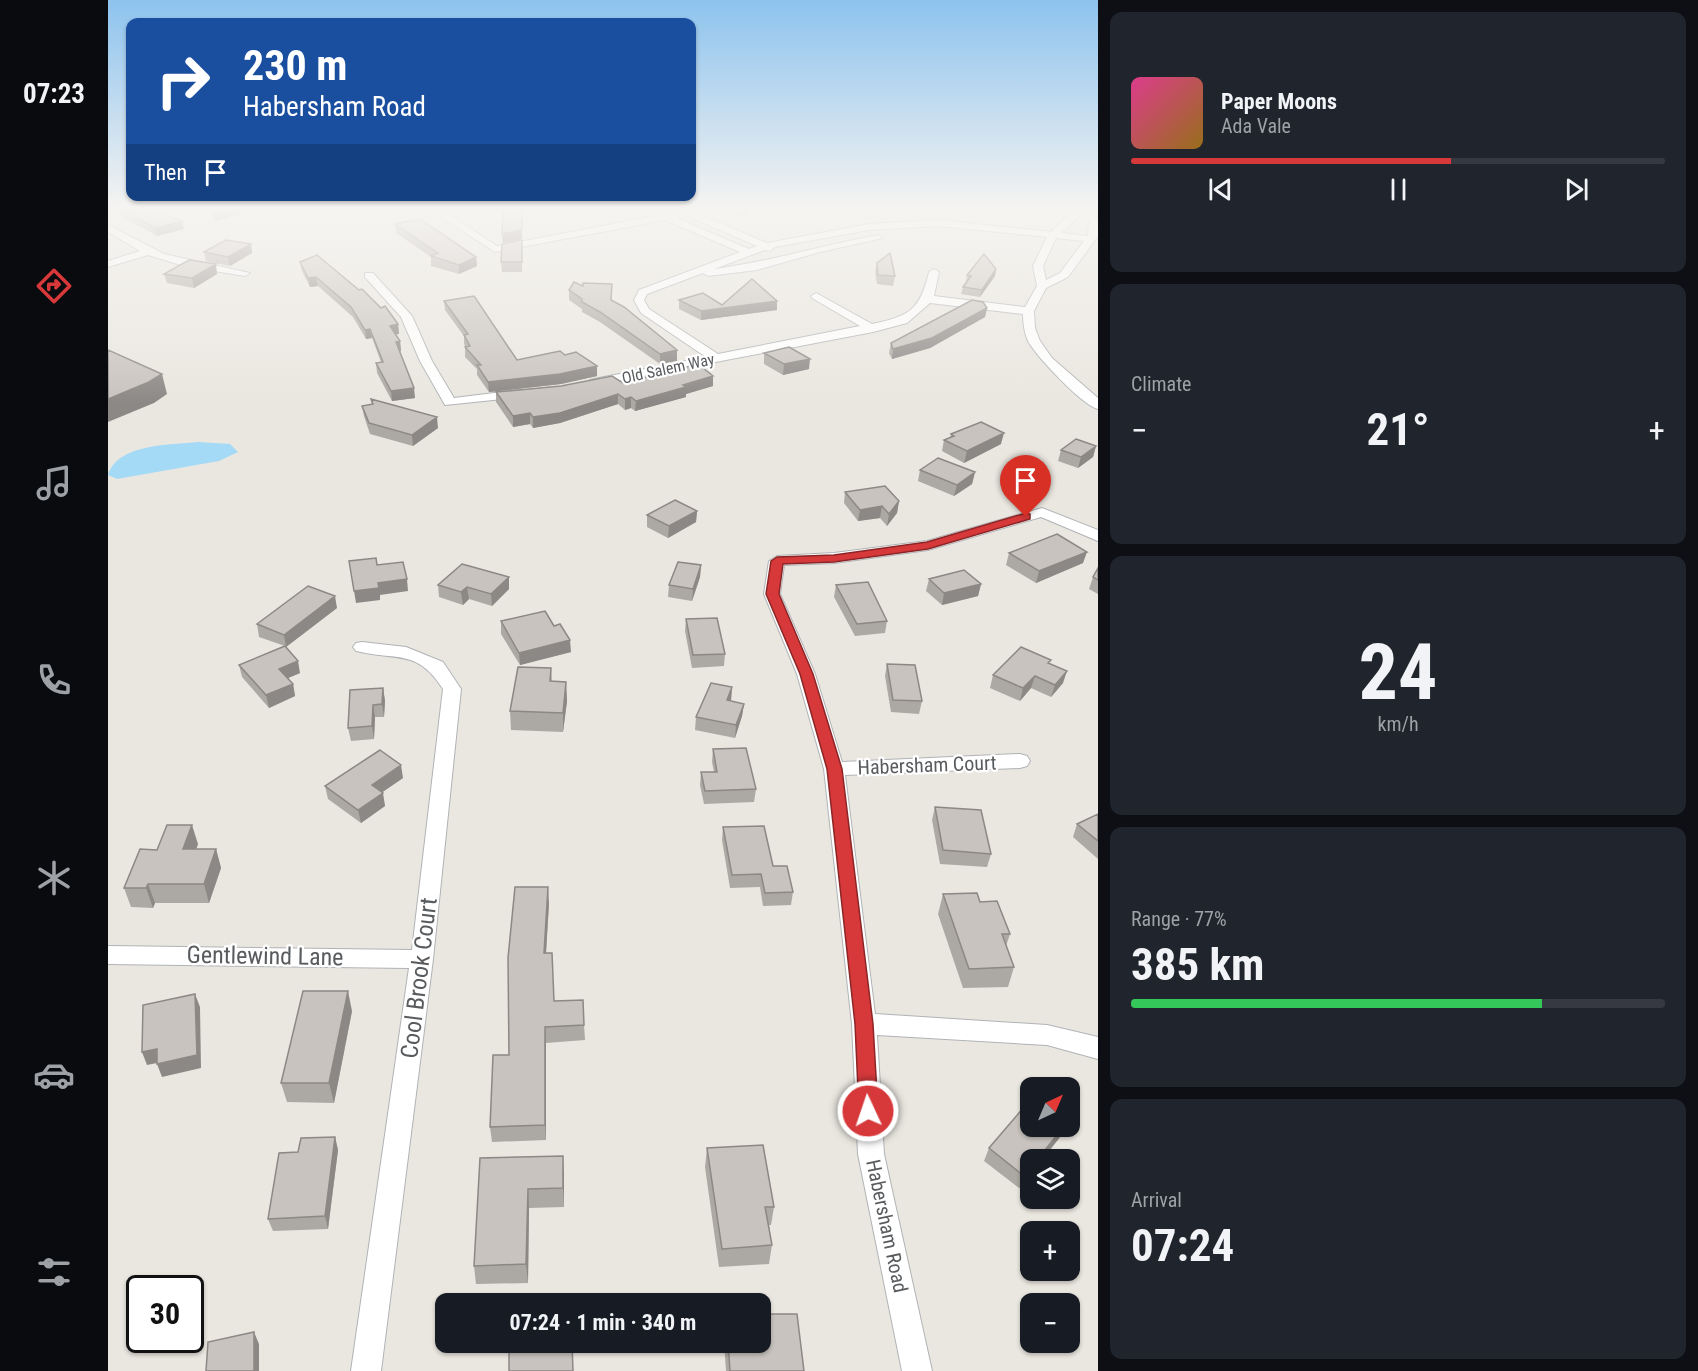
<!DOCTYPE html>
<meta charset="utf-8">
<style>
:root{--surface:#171b24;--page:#20242c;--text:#f1f3f6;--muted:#9ea1a6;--line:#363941;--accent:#d7393b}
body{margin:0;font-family:"Roboto Condensed",sans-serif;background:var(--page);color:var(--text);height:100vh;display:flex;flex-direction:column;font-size:22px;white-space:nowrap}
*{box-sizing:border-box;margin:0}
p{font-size:20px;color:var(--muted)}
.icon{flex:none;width:33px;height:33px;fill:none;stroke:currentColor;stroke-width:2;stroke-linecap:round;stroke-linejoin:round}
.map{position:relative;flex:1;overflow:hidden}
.drawer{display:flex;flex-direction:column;gap:12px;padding:12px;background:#0d0f14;width:600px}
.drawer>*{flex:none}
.top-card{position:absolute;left:18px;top:18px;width:570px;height:183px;border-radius:12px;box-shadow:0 2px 4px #0004;background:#1a4fa0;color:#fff;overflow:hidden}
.needle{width:39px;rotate:44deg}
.buttons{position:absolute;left:912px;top:1077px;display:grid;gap:12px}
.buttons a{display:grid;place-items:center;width:60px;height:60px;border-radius:12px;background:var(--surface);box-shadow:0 2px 4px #0004;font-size:30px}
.speed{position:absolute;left:18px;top:1275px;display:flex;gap:12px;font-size:30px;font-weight:700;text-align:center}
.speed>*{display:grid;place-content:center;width:78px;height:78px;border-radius:50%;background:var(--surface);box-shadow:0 2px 4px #0004;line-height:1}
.speed .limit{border:3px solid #111;border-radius:9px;background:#fff;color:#111}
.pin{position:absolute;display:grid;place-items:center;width:51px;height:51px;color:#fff;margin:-62px -26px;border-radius:50% 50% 50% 0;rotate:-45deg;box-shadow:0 0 6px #0007}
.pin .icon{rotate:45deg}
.me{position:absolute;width:66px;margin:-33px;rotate:357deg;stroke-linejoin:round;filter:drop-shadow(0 0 4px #0008)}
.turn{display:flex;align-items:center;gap:21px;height:126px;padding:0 18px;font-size:27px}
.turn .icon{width:78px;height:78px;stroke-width:2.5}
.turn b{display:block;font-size:42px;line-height:51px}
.then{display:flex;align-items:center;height:57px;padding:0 18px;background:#0003;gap:12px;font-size:22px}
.big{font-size:45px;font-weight:700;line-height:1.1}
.drawer .widget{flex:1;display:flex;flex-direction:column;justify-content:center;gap:9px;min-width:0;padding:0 21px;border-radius:12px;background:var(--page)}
.drawer .dial{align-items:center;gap:0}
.dial b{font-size:78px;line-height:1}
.song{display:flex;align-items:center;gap:18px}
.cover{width:72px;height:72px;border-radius:9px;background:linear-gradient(135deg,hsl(330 70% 55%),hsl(40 70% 35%))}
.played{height:6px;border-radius:3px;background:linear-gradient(90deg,var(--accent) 60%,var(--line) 60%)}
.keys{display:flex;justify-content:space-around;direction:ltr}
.heat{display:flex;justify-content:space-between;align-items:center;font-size:33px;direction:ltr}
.charge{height:9px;border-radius:4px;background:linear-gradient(90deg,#34c759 77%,var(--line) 0)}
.trip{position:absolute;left:327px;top:1293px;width:336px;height:60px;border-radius:12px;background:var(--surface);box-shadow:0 2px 4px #0004;font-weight:700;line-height:60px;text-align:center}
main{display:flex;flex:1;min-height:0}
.menu{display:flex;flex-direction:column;width:108px;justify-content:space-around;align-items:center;background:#090b0e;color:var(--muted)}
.menu .icon{width:42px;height:42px}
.menu .current{color:var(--accent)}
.menu b{font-size:27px;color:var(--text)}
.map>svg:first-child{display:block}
.water{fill:#a4daf6}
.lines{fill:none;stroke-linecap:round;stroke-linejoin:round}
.street-casing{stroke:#b0b3b6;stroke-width:2}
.street{fill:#fff;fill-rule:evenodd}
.wall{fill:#aca8a3}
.shaded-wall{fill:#8c8885}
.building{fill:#c8c3be;stroke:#8c8885;stroke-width:1.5}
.route{fill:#d7393b;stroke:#8c2526;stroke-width:1.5}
.labels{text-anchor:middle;stroke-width:4.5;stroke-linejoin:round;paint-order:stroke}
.far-street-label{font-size:16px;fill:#595c5f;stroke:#fff}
.street-label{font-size:20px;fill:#595c5f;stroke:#fff}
.near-street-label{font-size:24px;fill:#595c5f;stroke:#fff}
</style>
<main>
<nav class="menu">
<b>07:23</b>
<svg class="icon current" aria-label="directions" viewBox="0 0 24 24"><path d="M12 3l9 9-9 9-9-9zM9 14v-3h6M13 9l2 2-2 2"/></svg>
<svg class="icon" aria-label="music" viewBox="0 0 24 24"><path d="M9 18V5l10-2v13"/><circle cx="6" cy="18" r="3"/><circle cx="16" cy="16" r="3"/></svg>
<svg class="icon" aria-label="phone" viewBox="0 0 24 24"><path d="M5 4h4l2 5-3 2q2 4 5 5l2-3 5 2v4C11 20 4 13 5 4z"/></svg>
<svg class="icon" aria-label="climate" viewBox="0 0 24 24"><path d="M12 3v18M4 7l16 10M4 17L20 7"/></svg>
<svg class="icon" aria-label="car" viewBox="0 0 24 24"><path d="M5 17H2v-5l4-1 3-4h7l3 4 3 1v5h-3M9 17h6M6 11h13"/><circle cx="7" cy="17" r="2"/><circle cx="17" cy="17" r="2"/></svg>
<svg class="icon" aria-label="filters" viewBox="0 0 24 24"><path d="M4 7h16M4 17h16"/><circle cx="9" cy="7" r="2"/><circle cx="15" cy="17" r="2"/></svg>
</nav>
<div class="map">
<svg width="990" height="1371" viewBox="0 0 990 1371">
<rect width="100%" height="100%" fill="#eae7e0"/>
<path class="water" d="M90 442 122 444 130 452 111 461 9 479 0 475C10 443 63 445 90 442Z"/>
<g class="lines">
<g class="street-casing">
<path id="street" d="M324 211H336L389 246 573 211H594L590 214 659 243 761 224 830 220 943 232 965 211H983L990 220V236L960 277 938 288 926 311 927 328 932 341 944 358 990 398V409C974 405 928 356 920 341 916 332 915 323 915 314L822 303 799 323 765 332 482 386V380L486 379 598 357 533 313 526 300 531 290 632 252 557 220 387 252ZM975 213 981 221 980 236 953 233ZM579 216 649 246 641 249 568 218ZM830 226 939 237 925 266 929 286 917 307 826 296 831 272 826 269 821 272C812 310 802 316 764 324L708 293 703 296 704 298 752 326 610 354 541 309 536 300 539 294 595 273 600 276 649 270 712 252 775 238 770 235C715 245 661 262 606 269L657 250 662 251 667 247 761 230ZM948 238 976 241 952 273 938 280 935 266Z
M0 225 56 254 142 273 137 276 76 266 40 255 0 267V261L32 251 0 232Z
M257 273H265L304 316 324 361 346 398 411 390 415 391V397L337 405 312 361 293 317 257 277Z
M934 508 990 530V541L933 517 820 550 726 563 676 565 672 594 707 674 734 762 912 754 919 756 922 761 919 766 912 768 737 775 767 1014 939 1025 990 1037V1059L939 1045 769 1035 776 1154 824 1371H794L750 1154 744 1024 716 769 689 674 656 594 661 561 669 556 726 553 819 541Z
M254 642 298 647 335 662 353 689 325 959 273 1371H243L301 968 0 964V946L304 950 335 689C309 648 288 661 248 651L245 647 248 643Z"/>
</g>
<use href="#street" class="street"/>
</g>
<path class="wall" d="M3 211H50L74 221 76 229 49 236Z
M620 211H639V217Z
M287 224 368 257 369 266 351 274 323 266V257L288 233Z
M414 240V272H394L393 262Z
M143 244 144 253 122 266 98 261 96 252Z
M192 262 290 324 291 334H288L292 341 293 351 291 352 307 398 284 401 269 373 268 363 273 362 264 338 258 339 245 317 210 286 202 287 194 271Z
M769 263 787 276 785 286 769 284 767 272Z
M888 269 887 276 872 297 853 294 855 287 858 282 859 275Z
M56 274H109L86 288 59 283Z
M461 290 503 300 569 361 552 364 492 322 474 312V309L461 300Z
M571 300 669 310 593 320 571 309Z
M336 301 409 360 457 355 489 376 453 384 381 392 369 375V369L357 357V347H358L356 344V336L337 310Z
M879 308 877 317 822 348 784 359 781 353 783 343Z
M656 353 701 369 675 375 656 364Z
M605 376V386L578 394V397L527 411 523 408 517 410 510 404 452 423 425 428 422 424 405 427 388 402V392L515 383Z
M263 399 330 428 305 446 262 434 256 416 254 406 264 404Z
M843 434 893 444 856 463 834 451 836 440 842 438Z
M988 446 985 457 970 468 950 461 953 450Z
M812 470 867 472 864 484 846 496 810 481Z
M737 492 791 501 789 513 779 526 772 518 750 521 736 503Z
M589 511 588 522 560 538 539 527V515Z
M901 553 975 563 928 583 898 565Z
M593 565 592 577 584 601 560 597 561 585Z
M990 568V594L981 589 985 577Z
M821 579 873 584 870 596 834 605 818 591Z
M330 585 401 589 384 606 361 599 355 605 331 597Z
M728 585 779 621 777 633 747 636 726 597Z
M229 608 178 647 177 646 192 673 180 678 185 684 187 696 161 708 134 677 131 665 177 646 151 637 149 624Z
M578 619 617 654 616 666 584 668 577 631Z
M393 621 446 626 463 652 412 665 393 634Z
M779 664 814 701 811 714 783 712 777 676Z
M942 664 955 683 943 697 923 688 912 701 882 688 885 675Z
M443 668 444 681 458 682 459 701 455 732 403 730 402 711Z
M624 687 623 701 636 704 634 716 627 738 587 730 588 717Z
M275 688 277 701 276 717H267L266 739 243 741 240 728Z
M605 749 648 789 646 802 596 804 592 785 593 772H606L604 762Z
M295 778 274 792 277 806 253 823 220 799 217 786Z
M827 807 883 854 879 867 832 864 824 820Z
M990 814V859L965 837 969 824Z
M615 827 665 866 685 892 683 905 655 906 652 887 622 888 614 840Z
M90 844 88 849H108L113 868 101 903H47L45 908 23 907 16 888 49 850Z
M835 894 872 902 902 934 898 946 906 967 900 987 855 988 830 914Z
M441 903 438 953 446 1001 476 1025 477 1040 438 1043V1140L384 1142 382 1127Z
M244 1011 226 1103 179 1102 173 1083Z
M953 1136 922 1160V1174L911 1188 876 1161 881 1148Z
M227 1137 230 1150 220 1229 165 1231 160 1219 190 1152Z
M599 1148 666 1207 663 1225H661L664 1245 661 1264 611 1267 597 1167Z
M372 1158 456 1175V1207L421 1208 420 1283 368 1284 366 1266Z
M616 1342H652L696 1371H618Z"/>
<path class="shaded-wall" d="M110 211H146L107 221 105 212Z
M414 211V239L395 243 394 234Z
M74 221 76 229 49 236 47 228Z
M143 244 144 253 122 266 120 257Z
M368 257 369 266 351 274V265Z
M108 264 109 274 86 288 84 278Z
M888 269 887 276 872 297 874 290Z
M208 277 210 286 202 287 200 278Z
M669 301V310L593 320V311Z
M879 308 877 317 822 348 784 359 785 349Z
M290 324 291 334 284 335 282 326Z
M262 329 264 338 258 339 257 330Z
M292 341 293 351 289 352 288 342Z
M569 350V361L552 364V354Z
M702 359 701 369 675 375 676 364Z
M489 366V376L453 384 381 392 380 382Z
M54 374 59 394 46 403 0 422V399Z
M605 376V386L578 394V397L527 411 528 401Z
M306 388 307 398 284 401 283 391Z
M510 394V404L452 423 425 428V417Z
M523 397V408L517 410V399Z
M422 413V424L405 427V416Z
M329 417 330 428 305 446 304 435Z
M896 433 893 444 856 463 859 451Z
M988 446 985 457 970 468 973 457Z
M867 472 864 484 846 496 849 485Z
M791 501 789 513 779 526 781 514Z
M774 506 772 518 750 521 752 510Z
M589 511 588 522 560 538 561 526Z
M979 552 975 563 928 583 931 571Z
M593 565 592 577 584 601 585 589Z
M401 577V589L384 606 383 594Z
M299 579 300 591 272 595V600L248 603 246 591 270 583Z
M873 584 870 596 834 605 836 593Z
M359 587 361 599 355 605 353 592Z
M227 596 229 608 178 647 176 635Z
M462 640 463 652 412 665 411 653Z
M190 661 192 673 173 681 171 669Z
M959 671 955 683 943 697 947 685Z
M927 676 923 688 912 701 915 688Z
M458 682 459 701 455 732V713Z
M185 684 187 696 161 708 158 695Z
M624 687 623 700 618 713 619 700Z
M275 688 277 701 276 717 274 704Z
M636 704 634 716 627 738 628 725Z
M265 705 267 717 266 739 264 726Z
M293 765 295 778 266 798 264 785Z
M275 793 277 806 253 823 250 810Z
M84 825 90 844 81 868 75 849Z
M108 849 113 868 101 903 96 884Z
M40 884 47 903 45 908 38 888Z
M440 887 441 903 437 969 436 953Z
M240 991 244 1011 226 1103 221 1083Z
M87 994 92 1007 93 1068 54 1077 49 1064Z
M437 1027 438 1043V1140L437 1125Z
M49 1049 54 1062 39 1065 34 1052Z
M956 1126H957L953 1136 934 1160H929Z
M227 1137 230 1150 220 1229 217 1216Z
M455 1156 456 1175V1207L455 1188Z
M922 1168V1174L911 1188 916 1176Z
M420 1189 421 1208 420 1283 418 1264Z
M146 1332 151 1344V1371H146Z"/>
<path class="building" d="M15 211H50L74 221 47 228Z
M395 211H414V230L394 234Z
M312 219 368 257 351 265 323 256 330 253 287 224Z
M118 240 143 244 120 257 96 252Z
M414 240V262H393L394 244Z
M782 253 787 276 770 275 769 263Z
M876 254 888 269 874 290 855 287 863 276 859 275Z
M209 255 251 290 254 289 273 308 277 306 290 324 282 326 292 341 288 342 306 388 283 391 268 363 275 362 262 329 257 330 243 307 208 277 200 278 192 262Z
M81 260 108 264 84 278 56 274Z
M644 279 669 301 593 311 571 300 595 293 614 305Z
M466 282 475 286V283L504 284 503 300 516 307 569 350 552 354 492 312 474 302V299L461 290Z
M366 296 409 360 452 351 457 355 468 352 489 366 452 374 380 382 369 365H373L357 347 362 346 356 335 360 334 336 301Z
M864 300 875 302 879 308 824 338 785 349 783 343Z
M681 347 702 359 676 364 656 353Z
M0 350 54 374 41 382 0 399Z
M590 364 605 376 575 385 578 387 528 401 523 397 517 399 510 394 452 413 425 417 422 413 405 416 388 392 453 386 504 376 515 383Z
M263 399 329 417 304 435 261 423 254 406 265 404Z
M873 422 896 433 859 451 836 440 846 436 843 434Z
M968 439 988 446 973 457 953 450Z
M830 458 867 472 849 485 812 470Z
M777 486 791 501 781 514 774 506 752 510 737 492Z
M567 500 589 511 561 526 539 515Z
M949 534 979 552 931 571 901 553Z
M268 558 269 565 295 562 299 579 270 583 271 588 246 591 241 561Z
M570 562 593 565 585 589 561 585Z
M354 564 401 577 383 594 359 587 353 592 330 585Z
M990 568V580L985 577Z
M856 570 873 584 836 593 821 579Z
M760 582 779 621 749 624 728 585Z
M200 586 227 596 176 635 149 624Z
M437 611 446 626 452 624 462 640 411 653 393 621Z
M609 618 617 654 585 655 578 619Z
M177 646 190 661 171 669 185 684 158 695 131 665Z
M913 647 943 660 940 663 959 671 947 685 927 676 915 688 885 675Z
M779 664 807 665 814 701 785 700Z
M410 667 443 668 442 681 458 682 455 713 402 711Z
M603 683 624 687 619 700 636 704 628 725 588 717Z
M275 688 274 704 265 705 264 726 240 728 242 690Z
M638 748 648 789 597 791 593 772H609L605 749Z
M272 750 293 765 264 785 275 793 250 810 217 786Z
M827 807 873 810 883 854 835 850Z
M990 814V841L969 824Z
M59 825H84L75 849H108L96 884H40L38 888H16L32 849 49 850Z
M656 826 665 866H679L685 892 657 893 653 874 624 875 615 827Z
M407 887H440L436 953H444L446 1001 475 1000 476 1025 437 1027V1125L382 1127 385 1055H401L400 958Z
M869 893 872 902 889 901 902 934H894L906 967 861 969 835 894Z
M195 991H240L221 1083H173Z
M87 994 89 1055 49 1064V1049L34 1052 35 1005Z
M922 1100V1126H956L929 1160H922V1168L916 1176 881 1148Z
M227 1137 217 1216 160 1219 171 1153 190 1152 193 1138Z
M655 1145 666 1207H657L664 1245 614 1249 599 1148Z
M455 1156V1188L420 1189 418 1264 366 1266 372 1158Z
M462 1295V1304H401V1298Z
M652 1314H689L696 1371H622L620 1342H652Z
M146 1332V1371H98L100 1342Z
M401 1342H464L465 1371H401Z"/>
<linearGradient id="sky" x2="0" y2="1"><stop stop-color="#8dc3ee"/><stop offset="0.52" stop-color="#f6f4f1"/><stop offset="1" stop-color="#f6f4f1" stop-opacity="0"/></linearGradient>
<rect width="990" height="403" fill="url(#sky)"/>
<path class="route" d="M918 513 922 514V519L820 549 726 562 675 564 671 594 705 674 734 769 765 1024 770 1111 767 1117 760 1120 754 1117 751 1111 747 1024 719 769 692 674 658 594 663 561 669 557 726 555 819 542Z"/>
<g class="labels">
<g class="far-street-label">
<text transform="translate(560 368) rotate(-12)" y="6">Old Salem Way</text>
</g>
<g class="street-label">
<text transform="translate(819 765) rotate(-2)" y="7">Habersham Court</text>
<text transform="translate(779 1226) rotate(78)" y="7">Habersham Road</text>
</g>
<g class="near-street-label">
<text transform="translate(157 956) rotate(1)" y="8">Gentlewind Lane</text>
<text transform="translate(311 978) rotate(-83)" y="8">Cool Brook Court</text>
</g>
</g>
</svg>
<div class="buttons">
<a><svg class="needle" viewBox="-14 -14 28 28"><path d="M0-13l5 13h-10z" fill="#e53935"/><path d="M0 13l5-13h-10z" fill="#9ea1a6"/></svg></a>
<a><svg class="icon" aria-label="layers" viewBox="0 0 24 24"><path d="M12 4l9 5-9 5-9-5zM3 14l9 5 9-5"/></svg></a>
<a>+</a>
<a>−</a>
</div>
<div class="speed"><div class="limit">30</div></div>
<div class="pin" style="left:918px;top:517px;background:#d93025"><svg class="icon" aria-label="arrive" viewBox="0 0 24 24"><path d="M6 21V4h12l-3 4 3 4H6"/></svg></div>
<svg class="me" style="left:760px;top:1111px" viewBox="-20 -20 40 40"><circle r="17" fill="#d7393b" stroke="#fff" stroke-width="3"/><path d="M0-11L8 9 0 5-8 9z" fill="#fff"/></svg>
<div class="trip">07:24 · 1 min · 340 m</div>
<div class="top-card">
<div class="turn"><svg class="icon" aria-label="right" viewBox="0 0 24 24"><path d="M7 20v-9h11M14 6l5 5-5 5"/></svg><div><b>230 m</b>Habersham Road</div></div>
<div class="then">Then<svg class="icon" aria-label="arrive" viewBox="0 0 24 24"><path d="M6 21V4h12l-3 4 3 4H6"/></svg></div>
</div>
</div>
<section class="drawer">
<div class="widget">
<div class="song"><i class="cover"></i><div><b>Paper Moons</b><p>Ada Vale</p></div></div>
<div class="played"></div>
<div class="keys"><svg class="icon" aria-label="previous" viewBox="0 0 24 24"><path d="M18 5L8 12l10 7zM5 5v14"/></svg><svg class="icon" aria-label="pause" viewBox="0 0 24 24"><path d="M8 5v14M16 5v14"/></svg><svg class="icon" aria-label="next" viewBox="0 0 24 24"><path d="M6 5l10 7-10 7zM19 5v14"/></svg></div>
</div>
<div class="widget"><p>Climate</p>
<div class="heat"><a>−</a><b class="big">21°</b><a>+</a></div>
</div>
<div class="widget dial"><b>24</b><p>km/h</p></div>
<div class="widget"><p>Range · 77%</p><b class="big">385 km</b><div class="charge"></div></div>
<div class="widget"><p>Arrival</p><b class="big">07:24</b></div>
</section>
</main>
